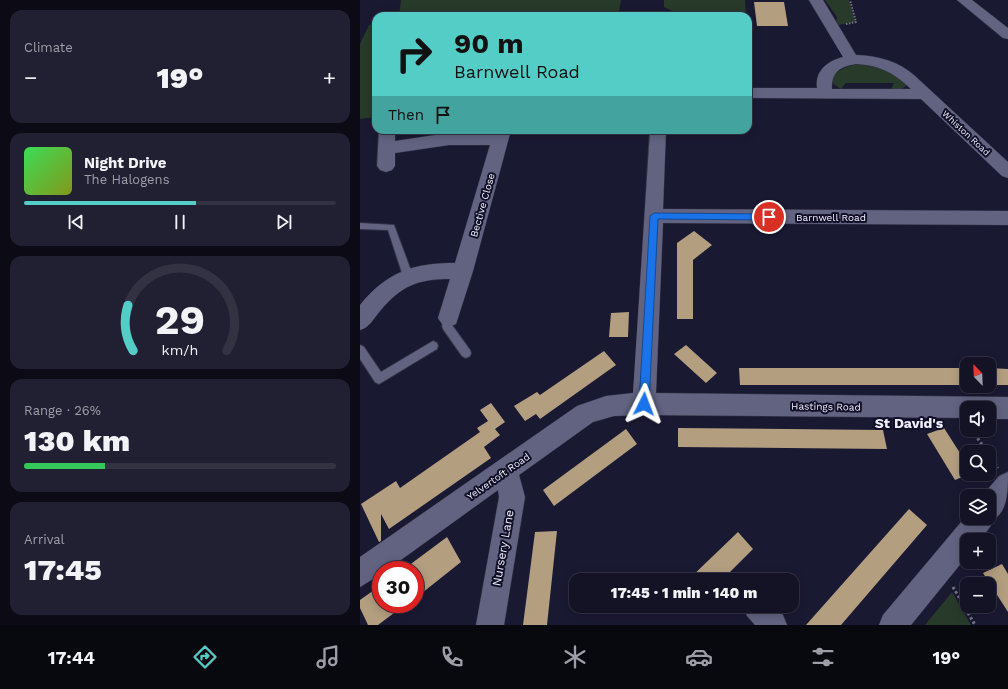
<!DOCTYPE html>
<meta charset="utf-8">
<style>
:root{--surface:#141326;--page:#212032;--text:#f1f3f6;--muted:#9d9ea7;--line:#333243;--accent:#54cdc7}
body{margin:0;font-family:"Work Sans",sans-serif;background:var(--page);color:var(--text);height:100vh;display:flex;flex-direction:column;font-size:15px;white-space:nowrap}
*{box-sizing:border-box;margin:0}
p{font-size:13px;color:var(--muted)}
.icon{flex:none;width:22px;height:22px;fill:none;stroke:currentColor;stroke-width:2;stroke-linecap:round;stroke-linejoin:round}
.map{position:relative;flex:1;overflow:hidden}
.details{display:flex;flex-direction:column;gap:10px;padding:10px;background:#0b0a15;width:360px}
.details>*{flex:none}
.guide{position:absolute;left:12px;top:12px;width:380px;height:122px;border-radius:12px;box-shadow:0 2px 10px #0003,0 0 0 1px var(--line);background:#54cdc7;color:#111;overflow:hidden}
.needle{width:26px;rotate:337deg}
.controls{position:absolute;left:600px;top:357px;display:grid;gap:8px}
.controls a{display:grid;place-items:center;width:36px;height:36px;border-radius:8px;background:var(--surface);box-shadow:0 2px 10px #0003,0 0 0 1px var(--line);font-size:20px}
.speed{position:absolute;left:12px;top:561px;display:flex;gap:8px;font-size:20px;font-weight:700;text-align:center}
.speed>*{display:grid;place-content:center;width:52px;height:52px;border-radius:50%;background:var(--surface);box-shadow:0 2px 10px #0003,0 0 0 1px var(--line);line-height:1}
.speed .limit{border:6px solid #d22;background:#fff;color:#111}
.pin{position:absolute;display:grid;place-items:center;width:34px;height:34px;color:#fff;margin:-17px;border:2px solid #fff;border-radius:50%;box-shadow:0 1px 4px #0007}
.me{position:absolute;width:44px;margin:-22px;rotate:3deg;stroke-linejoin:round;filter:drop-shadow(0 0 3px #0008)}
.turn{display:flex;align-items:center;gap:14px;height:84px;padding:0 16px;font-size:18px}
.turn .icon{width:52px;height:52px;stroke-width:2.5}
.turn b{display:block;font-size:28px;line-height:34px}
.then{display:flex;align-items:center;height:38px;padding:0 16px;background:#0003;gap:8px;font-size:15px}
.big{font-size:30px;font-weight:800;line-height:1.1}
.details .card{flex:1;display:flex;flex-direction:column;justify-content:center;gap:6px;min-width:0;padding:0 14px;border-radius:12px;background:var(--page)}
.details .dial{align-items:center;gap:0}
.dial svg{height:104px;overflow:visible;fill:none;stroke:var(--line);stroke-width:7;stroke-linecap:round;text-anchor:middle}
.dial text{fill:var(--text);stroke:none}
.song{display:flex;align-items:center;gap:12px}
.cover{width:48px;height:48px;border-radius:6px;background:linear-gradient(135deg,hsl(130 70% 55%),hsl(70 70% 35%))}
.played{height:4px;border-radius:2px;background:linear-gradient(90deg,var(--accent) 55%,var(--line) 55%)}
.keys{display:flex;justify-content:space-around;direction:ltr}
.heat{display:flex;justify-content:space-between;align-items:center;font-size:22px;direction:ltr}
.charge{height:6px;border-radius:3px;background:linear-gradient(90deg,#34c759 26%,var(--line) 0)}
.trip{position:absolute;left:209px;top:573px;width:230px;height:40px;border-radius:12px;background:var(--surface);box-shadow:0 2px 10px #0003,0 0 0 1px var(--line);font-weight:800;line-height:40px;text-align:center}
.tab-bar{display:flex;height:64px;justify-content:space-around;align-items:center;background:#08080f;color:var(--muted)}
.tab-bar .icon{width:28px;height:28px}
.tab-bar .on{color:var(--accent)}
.tab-bar b{font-size:18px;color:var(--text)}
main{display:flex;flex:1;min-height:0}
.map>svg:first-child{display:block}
.green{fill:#283a2a}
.building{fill:#b39e80}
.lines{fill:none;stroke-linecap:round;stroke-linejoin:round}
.lane-casing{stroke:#353347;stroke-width:2}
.street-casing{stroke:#353347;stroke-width:1}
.path-far1{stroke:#737387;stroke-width:2;stroke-dasharray:1.5 1.5;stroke-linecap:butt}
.path{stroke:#737387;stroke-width:3;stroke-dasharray:2.5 2.5;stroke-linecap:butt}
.lane{fill:#626381;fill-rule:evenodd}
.street{fill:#626381;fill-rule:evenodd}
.route{fill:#1a73e8;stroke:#114b97}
.labels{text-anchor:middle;stroke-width:4;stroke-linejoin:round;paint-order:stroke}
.far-street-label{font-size:9px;fill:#efeffe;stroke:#110f27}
.street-label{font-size:10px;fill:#efeffe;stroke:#110f27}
.near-street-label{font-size:12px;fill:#efeffe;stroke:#110f27}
.district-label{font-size:14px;font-weight:bold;fill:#efeffe;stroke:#110f27}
</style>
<main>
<section class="details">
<div class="card"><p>Climate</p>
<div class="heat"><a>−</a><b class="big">19°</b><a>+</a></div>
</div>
<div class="card">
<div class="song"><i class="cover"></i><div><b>Night Drive</b><p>The Halogens</p></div></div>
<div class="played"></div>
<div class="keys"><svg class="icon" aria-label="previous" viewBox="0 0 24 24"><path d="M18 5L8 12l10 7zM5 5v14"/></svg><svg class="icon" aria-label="pause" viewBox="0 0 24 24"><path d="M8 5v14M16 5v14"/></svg><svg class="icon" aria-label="next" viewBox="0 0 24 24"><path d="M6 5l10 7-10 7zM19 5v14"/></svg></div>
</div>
<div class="card dial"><svg viewBox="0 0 100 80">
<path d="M14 69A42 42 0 1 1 86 69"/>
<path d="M14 69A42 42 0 0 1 10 34" stroke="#54cdc7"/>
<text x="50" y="56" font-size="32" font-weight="700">29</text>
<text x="50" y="72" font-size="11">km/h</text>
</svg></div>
<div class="card"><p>Range · 26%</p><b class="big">130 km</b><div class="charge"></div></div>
<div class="card"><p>Arrival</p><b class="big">17:45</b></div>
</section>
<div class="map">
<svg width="648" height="625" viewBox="0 0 648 625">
<rect width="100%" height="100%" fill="#1a1932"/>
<path class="green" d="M41 0H261L259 12 251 16H39Z
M304 0H385L386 16H312L316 13 304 7Z
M465 0H489L495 22 478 25 476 22 477 17Z
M16 24V86L11 111H16V117L0 119V44L9 25Z
M505 64 528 69 546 84V86L542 89H531L534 83H486L481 89 472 83V77C482 67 491 64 505 64Z
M592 592 611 625H565Z"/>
<path class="building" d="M394 2H424L428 26H397Z
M334 231 352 245 333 260V319H317V243Z
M269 312 268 337H249L251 313Z
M326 345 357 373 346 383 314 354Z
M244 351 256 365 180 419 176 414 165 421 154 406 177 392 180 395Z
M379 368H607V385H380Z
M629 368 648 369V385H629Z
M131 403 145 422 135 429 140 435 124 447 131 458 29 529 21 514V541L19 542 1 504 36 481 40 488 120 432 117 428 128 421 120 410Z
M318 428 523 430 527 449 318 447Z
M584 428 607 464V475L595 480 567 434Z
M266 429 277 444 194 506 183 490Z
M549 509 567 525 481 625H446Z
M197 531 187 625H163L175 532Z
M378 532 393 549 362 580H328Z
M87 537 101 562 62 593 55 579V570H50L48 566Z
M642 564 648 574V612L623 573Z
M21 585V604H46L18 625H8L0 608V600Z"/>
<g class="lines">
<g class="lane-casing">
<path id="lane" d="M0 223 34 225 53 276 51 279 48 280 43 276 28 230 0 229Z
M89 314 93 315 94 318 92 325 110 350 111 353 110 356 106 358 102 356 83 329 82 326 85 315Z
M73 341 77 343 78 346 77 349 19 384 15 382 0 359V345L4 347 21 372Z"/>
</g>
<g class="street-casing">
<path id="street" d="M449 0H463L496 55C519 56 538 61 555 76L648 162V178L642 176 561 99 388 98V88H457C455 71 467 61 483 57ZM496 64C520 65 534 73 551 89H472C471 72 481 66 496 64Z
M597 0H612L648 28V39L643 38Z
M19 130H35V141L89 133H134L135 130H151L113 271 96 324 89 327 82 324 78 318 90 279C57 279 41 286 20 311 13 319 10 327 0 330V305C27 272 53 263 95 263L130 145H89L35 153V166L32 170 26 172 20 170 17 166Z
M290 130H306L303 209 648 211V225L303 223 296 393 648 397V419H629V408H607V418L284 415 254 416 233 422 159 475 165 497 144 625H116L139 497 138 490 27 570H21V574L0 587V557L217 406 246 396 273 393Z
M648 472C648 489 648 511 634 519L630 527 620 540H607V556L551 625H519L523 615 607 515V518H629V496H622L639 476Z
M383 606H415L423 615 427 625H395L387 616Z"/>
</g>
<path class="path-far1" d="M486 24 496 22 490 0"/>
<path class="path" d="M612 430 627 452
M629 455 638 468
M593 587 615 625"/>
<use href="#lane" class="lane"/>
<use href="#street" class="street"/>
</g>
<path class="route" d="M294 213 409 214 413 217 409 220 298 219 289 404 288 407 284 409 281 407 279 404 290 216Z"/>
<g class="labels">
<g class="far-street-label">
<text transform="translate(606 133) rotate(43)" y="3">Whiston Road</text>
</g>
<g class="street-label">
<text transform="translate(122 205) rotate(-74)" y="4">Bective Close</text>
<text x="471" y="221">Barnwell Road</text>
<text transform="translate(466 406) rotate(1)" y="4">Hastings Road</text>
<text transform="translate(138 476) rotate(-35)" y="4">Yelvertoft Road</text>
</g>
<g class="near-street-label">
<text transform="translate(143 548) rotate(-80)" y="4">Nursery Lane</text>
</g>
<g class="district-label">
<text x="549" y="428">St David's</text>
</g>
</g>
</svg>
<div class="controls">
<a><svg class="needle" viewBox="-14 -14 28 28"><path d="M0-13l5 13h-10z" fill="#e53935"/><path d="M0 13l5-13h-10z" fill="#9d9ea7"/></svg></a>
<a><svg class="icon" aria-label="sound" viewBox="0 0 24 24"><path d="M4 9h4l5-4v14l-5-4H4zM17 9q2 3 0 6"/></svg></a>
<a><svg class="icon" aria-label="search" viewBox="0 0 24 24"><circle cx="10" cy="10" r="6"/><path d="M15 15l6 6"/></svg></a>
<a><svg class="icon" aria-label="layers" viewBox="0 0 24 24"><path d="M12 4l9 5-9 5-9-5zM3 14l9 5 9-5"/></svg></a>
<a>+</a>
<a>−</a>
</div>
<div class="speed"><div class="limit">30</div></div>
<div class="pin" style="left:409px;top:217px;background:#d93025"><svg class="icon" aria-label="arrive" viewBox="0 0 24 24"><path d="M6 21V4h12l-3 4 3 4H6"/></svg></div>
<svg class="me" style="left:284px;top:404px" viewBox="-20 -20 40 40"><path d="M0-17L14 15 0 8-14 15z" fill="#1a73e8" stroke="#fff" stroke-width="4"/></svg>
<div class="trip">17:45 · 1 min · 140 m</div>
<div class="guide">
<div class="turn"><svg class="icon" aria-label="right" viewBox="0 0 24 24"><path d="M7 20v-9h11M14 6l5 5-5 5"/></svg><div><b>90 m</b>Barnwell Road</div></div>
<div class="then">Then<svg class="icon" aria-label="arrive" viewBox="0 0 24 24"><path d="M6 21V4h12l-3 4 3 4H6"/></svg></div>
</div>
</div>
</main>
<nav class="tab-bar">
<b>17:44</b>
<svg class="icon on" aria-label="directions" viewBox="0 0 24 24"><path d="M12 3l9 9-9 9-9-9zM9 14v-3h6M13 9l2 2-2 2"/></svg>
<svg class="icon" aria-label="music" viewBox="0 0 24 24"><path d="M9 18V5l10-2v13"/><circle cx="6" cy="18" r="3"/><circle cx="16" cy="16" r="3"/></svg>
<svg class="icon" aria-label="phone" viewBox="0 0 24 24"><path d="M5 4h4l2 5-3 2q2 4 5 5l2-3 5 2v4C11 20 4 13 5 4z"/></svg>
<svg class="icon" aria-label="climate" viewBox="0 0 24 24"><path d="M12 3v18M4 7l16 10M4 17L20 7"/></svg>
<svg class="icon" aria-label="car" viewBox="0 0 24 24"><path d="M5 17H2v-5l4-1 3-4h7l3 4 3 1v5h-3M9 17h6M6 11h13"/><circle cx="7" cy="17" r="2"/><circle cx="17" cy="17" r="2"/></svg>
<svg class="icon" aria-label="filters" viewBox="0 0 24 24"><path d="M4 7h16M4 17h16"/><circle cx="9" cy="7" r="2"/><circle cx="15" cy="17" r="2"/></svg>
<b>19°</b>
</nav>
